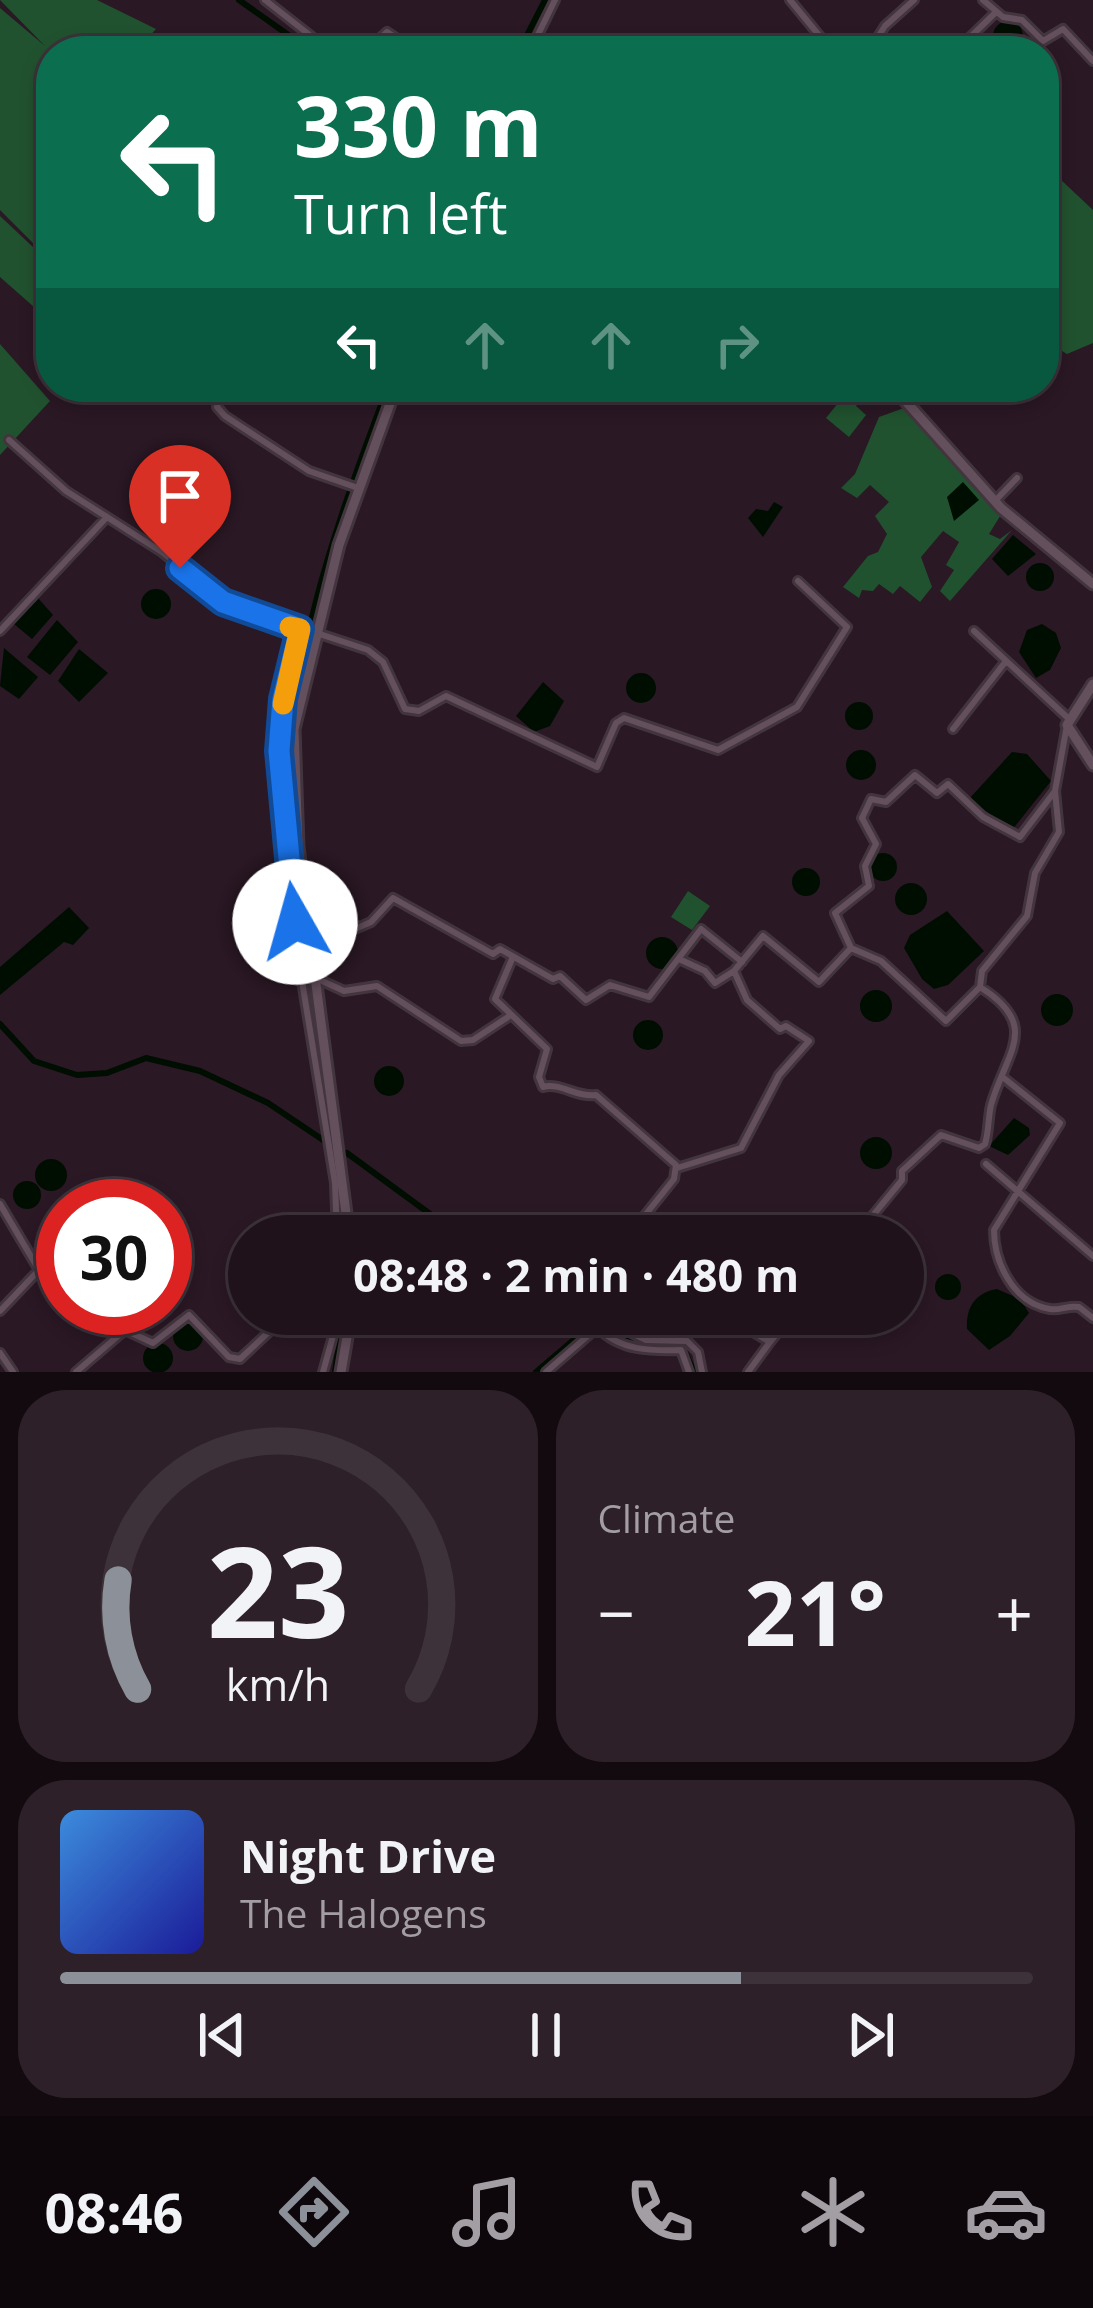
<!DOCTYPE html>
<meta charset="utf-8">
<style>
:root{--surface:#20121b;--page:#2d2028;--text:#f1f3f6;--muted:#a29ea3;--line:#3d323a;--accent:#8c9099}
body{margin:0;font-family:"Open Sans",sans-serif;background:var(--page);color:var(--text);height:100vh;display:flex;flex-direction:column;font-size:45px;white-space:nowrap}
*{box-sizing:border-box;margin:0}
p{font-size:39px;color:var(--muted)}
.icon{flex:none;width:66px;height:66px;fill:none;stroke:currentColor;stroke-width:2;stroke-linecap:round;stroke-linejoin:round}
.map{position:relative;height:1372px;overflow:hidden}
.sheet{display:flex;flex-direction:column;gap:18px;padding:18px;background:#120a0f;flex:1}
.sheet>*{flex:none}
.top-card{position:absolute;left:36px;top:36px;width:1023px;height:366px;border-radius:48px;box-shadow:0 6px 18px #0003,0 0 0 3px var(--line);background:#0b6e4f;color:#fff;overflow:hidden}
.speed{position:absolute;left:36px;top:1179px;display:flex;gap:24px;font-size:60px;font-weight:700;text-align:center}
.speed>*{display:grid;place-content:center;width:156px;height:156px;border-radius:50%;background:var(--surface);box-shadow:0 6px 18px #0003,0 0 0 3px var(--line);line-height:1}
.speed .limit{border:18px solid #d22;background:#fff;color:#111}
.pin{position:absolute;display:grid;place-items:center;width:102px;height:102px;color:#fff;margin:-123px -51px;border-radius:50% 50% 50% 0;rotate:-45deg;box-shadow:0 0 12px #0007}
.pin .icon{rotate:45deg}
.me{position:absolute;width:132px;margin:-66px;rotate:353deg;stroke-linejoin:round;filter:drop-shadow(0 0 9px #0008)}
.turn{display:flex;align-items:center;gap:42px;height:252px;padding:0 60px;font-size:54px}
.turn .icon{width:156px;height:156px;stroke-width:2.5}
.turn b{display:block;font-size:84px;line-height:102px}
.lanes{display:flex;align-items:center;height:114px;padding:0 60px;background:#0003;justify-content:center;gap:60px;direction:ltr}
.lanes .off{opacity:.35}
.big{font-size:90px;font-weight:700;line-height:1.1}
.sheet .tile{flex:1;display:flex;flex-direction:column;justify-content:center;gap:18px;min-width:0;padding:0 42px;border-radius:48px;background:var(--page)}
.sheet .dial{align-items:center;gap:0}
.dial svg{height:312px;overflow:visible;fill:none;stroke:var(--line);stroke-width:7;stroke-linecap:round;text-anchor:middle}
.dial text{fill:var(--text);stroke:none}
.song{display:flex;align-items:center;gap:36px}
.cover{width:144px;height:144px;border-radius:18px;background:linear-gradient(135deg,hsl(210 70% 55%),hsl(240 70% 35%))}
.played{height:12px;border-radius:6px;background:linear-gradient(90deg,var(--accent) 70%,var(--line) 70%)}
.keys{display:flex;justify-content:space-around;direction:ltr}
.heat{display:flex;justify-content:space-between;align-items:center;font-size:66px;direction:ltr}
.sheet .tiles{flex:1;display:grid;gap:18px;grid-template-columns:1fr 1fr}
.tile:last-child{grid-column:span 2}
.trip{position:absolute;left:228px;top:1215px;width:696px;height:120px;border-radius:60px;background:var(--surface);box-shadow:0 6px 18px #0003,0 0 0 3px var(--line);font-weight:700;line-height:120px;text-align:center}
.tab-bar{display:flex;height:192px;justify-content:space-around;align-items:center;background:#0d070b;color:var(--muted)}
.tab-bar .icon{width:84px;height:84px}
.tab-bar .current{color:var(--accent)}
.tab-bar b{font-size:54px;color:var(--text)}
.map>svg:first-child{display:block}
.green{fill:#21522f}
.water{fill:#000e01}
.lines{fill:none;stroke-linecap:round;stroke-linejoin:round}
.canal{stroke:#000e01;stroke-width:6}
.street-casing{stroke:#43353e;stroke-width:12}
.secondary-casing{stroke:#43353e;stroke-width:15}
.street{stroke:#644f5d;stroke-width:6}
.secondary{stroke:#644f5d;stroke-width:9}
.route-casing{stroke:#114b97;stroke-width:30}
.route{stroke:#1a73e8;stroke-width:21}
.slow{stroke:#f59e0b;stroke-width:21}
</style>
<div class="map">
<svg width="1093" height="1372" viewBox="0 0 1093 1372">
<rect width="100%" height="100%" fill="#2a1824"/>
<path class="green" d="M0 0H97L156 29 136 51 50 52 51 228 38 248 0 210V8L45 46Z
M1044 164 1093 210V343L1067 354 1044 340Z
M0 216 51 264V322L0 277Z
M0 344 50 401 0 455Z
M851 387H872L856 406 866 415 849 437 826 418Z
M904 408 1002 513 989 534 1000 539 1012 530 950 601 940 591 954 570 946 565 959 542 943 531 921 557 932 587 920 602 900 586 893 594 879 584 873 591 862 590 859 598 843 587 868 556 878 552 887 534 875 516 889 502 870 485 857 498 841 488 855 474 879 417Z
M688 891 710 906 692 930 671 917Z"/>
<path class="water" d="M993 36a15 15 0 1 1 30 0a15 15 0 1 1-30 0Z
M963 482 979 500 954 521 947 497Z
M774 502 783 507 763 537 748 518 756 509 768 511Z
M1013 535 1036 554 1008 576 992 559Z
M1026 577a14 14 0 1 1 28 0a14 14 0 1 1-28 0Z
M141 604a15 15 0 1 1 30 0a15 15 0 1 1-30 0Z
M38 598 53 615 32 639 14 624Z
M57 620 78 642 50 675 27 657Z
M1042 624 1056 633 1061 648 1050 670 1036 678 1019 652 1027 630Z
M4 648 38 677 19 699 0 686Z
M79 649 108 673 79 702 58 681Z
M626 688a15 15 0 1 1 30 0a15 15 0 1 1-30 0Z
M543 682 564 701 550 726 534 732 516 716Z
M845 716a14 14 0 1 1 28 0a14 14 0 1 1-28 0Z
M846 765a15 15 0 1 1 30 0a15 15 0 1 1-30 0Z
M1012 752 1027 754 1051 781 1012 830 969 799Z
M869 867a14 14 0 1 1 28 0a14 14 0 1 1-28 0Z
M792 882a14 14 0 1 1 28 0a14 14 0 1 1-28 0Z
M895 899a16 16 0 1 1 32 0a16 16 0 1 1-32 0Z
M69 907 89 928 73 945 64 942 0 995V967Z
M947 911 984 951 948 985 934 989 922 979 904 948 910 935Z
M646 953a16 16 0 1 1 32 0a16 16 0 1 1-32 0Z
M860 1006a16 16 0 1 1 32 0a16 16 0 1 1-32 0Z
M1041 1010a16 16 0 1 1 32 0a16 16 0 1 1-32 0Z
M633 1035a15 15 0 1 1 30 0a15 15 0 1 1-30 0Z
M374 1081a15 15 0 1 1 30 0a15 15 0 1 1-30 0Z
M1014 1118 1029 1128 1030 1135 1008 1155 989 1146Z
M860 1153a16 16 0 1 1 32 0a16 16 0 1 1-32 0Z
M35 1175a16 16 0 1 1 32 0a16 16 0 1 1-32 0Z
M13 1195a14 14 0 1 1 28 0a14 14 0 1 1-28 0Z
M935 1287a13 13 0 1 1 26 0a13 13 0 1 1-26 0Z
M997 1289 1020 1299 1029 1313 1010 1336 989 1350 967 1329C966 1307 975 1293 997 1289Z
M173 1336a15 15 0 1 1 30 0a15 15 0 1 1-30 0Z
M143 1358a15 15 0 1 1 30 0a15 15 0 1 1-30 0Z"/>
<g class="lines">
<path class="canal" d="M239 0 311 51
M519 51 545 0
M288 816C286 665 334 527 388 387
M292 859 304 923
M0 1024 34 1061 77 1075 107 1073 146 1058 200 1071 268 1103 326 1142
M347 1153 460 1236
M604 1327 645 1345H682L694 1372
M335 1372 343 1314
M536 1372 604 1314"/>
<g class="street-casing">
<path id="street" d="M265 0 330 51
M790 0 832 51
M983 0 1003 17 1022 20 1043 41 1063 29 1093 61
M366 51 387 32 416 51
M530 51 555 0
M869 51 885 26 914 0
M956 51 996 12
M221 387 217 407 225 416 309 471 358 488
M9 440 66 491 162 552 223 602 368 650 383 662 405 709 419 711 446 696 597 767 616 723 624 718 718 750 797 707 847 627 798 581
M995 501 1017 478
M300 630 283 699 279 751 300 969 335 1183 337 1236
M0 631 107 517
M974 631 1069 719
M953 729 1006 661
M313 947 371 922 393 898 493 954 500 949 553 979 560 976 586 1000 610 985 649 997 701 929 742 962
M851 948 881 961 946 1021 980 987 982 971 1027 916 1035 873 1059 832 1055 791 1067 725
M512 959 495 999 547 1049 539 1077 543 1087C560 1082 577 1098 596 1095L676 1165 674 1179 638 1224 642 1236
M734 971 763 936 819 982 851 948 835 913 869 886 865 866 876 844 862 818 871 799 886 802 915 775 937 793 948 784 983 817 1020 837 1055 791
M318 979 344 991 377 986 461 1041 473 1040 508 1017
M1005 1079 1060 1123 994 1230C994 1262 1013 1303 1050 1309 1059 1311 1068 1305 1079 1307L1093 1318
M986 1164 1093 1256
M677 1168 741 1148 779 1075 809 1041 786 1026 780 1029 747 1000 734 971 715 983 705 971 679 959
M0 1204 39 1270 0 1311
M856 1236 902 1180V1171L941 1135 979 1148 985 1144C989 1131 988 1118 991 1105 1006 1052 1042 1026 980 987
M723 1314 770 1342 793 1314
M605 1320 646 1340 687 1341 698 1352 702 1372
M597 1327C620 1351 651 1351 681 1350L689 1372
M0 1353 13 1372
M76 1372 125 1330 153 1343 189 1315 229 1357 240 1359 288 1314
M323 1372 339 1314
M546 1372 613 1314
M748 1372 770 1342"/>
</g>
<g class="secondary-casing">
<path id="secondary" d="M893 387 1001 508 1093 584
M1093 684 1067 725 1093 765
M349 1236 298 847 294 729 339 545 396 387
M341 1372 351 1314"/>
</g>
<use href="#street" class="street"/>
<use href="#secondary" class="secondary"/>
</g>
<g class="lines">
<g class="route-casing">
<path id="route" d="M180 568 223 602 300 629 283 699 279 751 295 922"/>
</g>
<use href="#route" class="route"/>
<path class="slow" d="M283 704 300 629 290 627"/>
</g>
</svg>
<div class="speed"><div class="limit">30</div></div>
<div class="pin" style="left:180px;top:568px;background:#d93025"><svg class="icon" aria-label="arrive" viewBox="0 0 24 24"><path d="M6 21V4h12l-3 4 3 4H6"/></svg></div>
<svg class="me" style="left:295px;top:922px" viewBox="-20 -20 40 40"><circle r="19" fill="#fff"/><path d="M0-13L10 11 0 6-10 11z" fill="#1a73e8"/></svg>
<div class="trip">08:48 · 2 min · 480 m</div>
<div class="top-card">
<div class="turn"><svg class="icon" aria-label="left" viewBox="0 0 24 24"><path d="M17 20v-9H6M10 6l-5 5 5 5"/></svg><div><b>330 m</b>Turn left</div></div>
<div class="lanes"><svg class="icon" aria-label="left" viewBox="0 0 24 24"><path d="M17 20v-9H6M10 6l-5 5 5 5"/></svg><svg class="icon off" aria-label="ahead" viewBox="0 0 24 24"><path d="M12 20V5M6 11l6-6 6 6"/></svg><svg class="icon off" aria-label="ahead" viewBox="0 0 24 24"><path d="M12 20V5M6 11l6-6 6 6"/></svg><svg class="icon off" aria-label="right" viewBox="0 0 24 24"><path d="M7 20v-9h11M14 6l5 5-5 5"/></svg></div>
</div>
</div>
<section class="sheet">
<div class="tiles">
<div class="tile dial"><svg viewBox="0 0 100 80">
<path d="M14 69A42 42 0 1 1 86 69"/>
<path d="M14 69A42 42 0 0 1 9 41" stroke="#8c9099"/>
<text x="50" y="56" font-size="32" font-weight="700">23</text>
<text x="50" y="72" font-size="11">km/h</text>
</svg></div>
<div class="tile"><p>Climate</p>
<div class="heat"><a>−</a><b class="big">21°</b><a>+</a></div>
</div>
<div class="tile">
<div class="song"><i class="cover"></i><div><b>Night Drive</b><p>The Halogens</p></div></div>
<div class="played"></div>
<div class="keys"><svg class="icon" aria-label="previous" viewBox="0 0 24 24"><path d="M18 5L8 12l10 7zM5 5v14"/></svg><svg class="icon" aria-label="pause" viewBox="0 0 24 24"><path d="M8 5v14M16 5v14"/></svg><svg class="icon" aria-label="next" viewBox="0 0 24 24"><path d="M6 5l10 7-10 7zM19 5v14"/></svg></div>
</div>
</div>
</section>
<nav class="tab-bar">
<b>08:46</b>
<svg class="icon current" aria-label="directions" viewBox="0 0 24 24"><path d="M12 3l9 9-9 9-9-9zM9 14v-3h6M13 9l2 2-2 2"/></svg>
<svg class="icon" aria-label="music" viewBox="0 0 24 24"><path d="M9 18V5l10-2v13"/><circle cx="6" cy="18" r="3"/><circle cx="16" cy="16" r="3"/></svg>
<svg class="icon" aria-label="phone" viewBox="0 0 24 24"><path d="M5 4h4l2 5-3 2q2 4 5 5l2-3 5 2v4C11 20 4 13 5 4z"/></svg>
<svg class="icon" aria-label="climate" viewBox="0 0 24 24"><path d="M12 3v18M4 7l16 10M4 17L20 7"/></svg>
<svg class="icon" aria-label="car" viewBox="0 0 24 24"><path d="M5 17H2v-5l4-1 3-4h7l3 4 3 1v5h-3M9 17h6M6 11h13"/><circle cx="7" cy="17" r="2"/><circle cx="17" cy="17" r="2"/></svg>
</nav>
